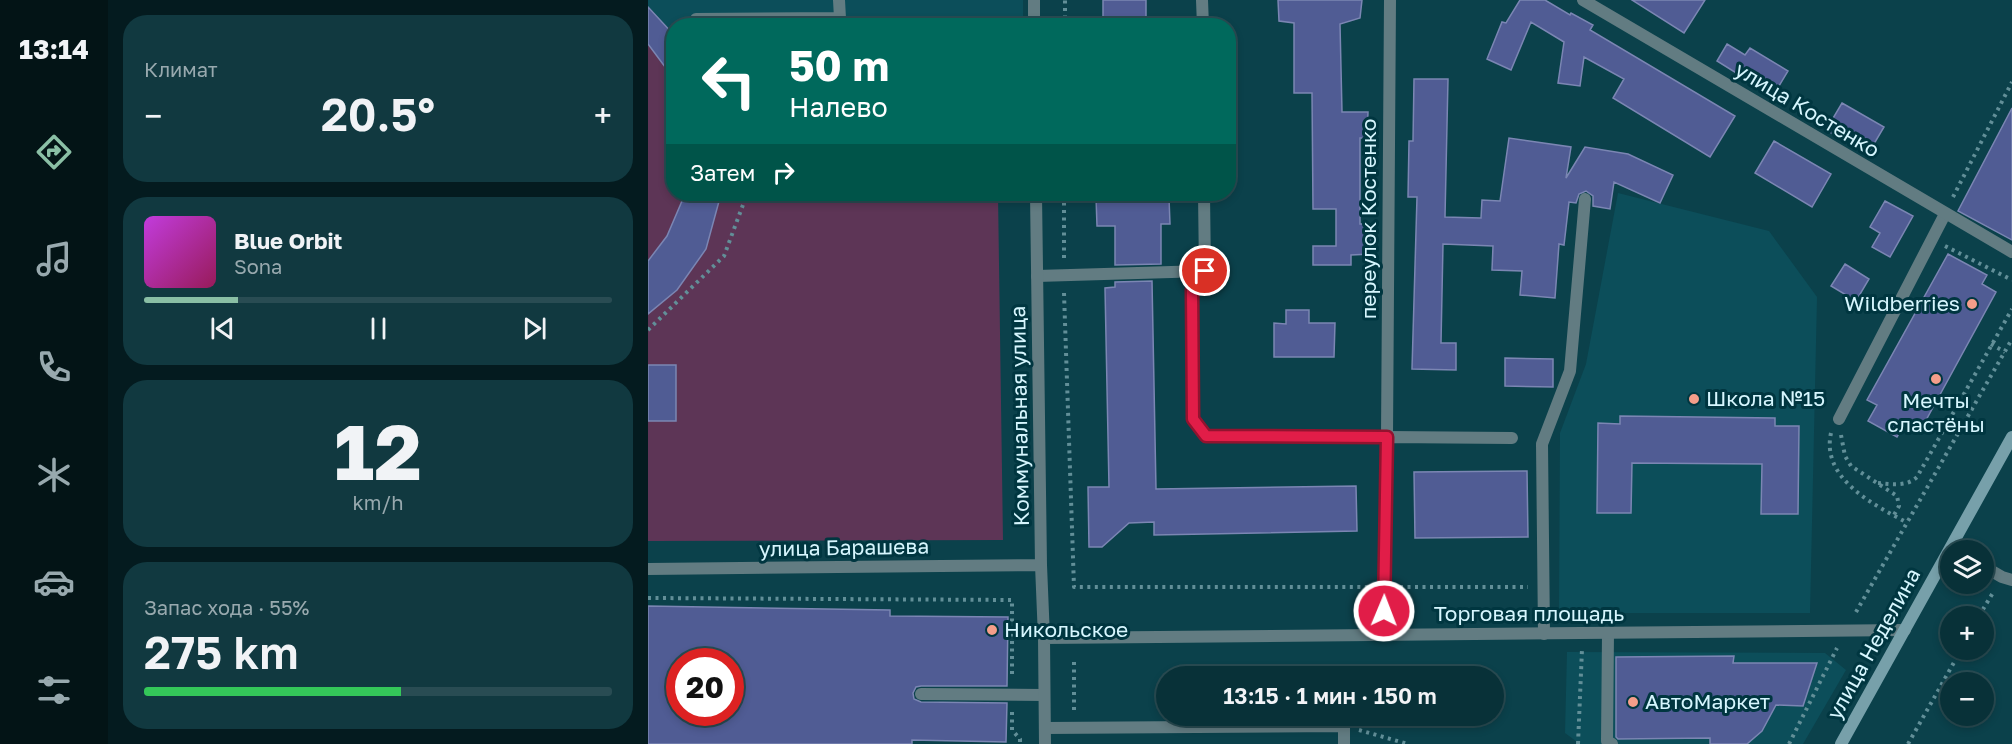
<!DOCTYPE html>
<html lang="ru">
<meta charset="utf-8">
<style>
:root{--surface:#083138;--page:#113940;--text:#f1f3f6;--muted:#98a9ae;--line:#294c53;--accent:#8abfa5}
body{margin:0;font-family:"Golos Text",sans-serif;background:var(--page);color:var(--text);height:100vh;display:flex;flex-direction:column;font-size:22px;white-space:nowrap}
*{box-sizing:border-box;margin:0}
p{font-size:20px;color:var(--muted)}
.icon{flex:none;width:33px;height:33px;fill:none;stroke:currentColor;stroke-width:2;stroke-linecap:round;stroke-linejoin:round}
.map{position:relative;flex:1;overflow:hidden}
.side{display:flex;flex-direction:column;gap:15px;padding:15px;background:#041b1f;width:540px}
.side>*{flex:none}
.guide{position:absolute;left:18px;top:18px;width:570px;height:183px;border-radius:24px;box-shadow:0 3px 9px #0003,0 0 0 2px var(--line);background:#00695c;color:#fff;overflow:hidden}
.fabs{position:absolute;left:1292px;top:540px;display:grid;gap:12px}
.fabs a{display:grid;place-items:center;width:54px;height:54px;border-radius:50%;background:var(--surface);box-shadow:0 3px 9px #0003,0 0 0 2px var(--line);font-size:30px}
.speed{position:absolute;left:18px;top:648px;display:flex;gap:12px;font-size:30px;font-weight:700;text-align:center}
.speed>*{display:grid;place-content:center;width:78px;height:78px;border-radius:50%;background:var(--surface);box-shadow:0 3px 9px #0003,0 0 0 2px var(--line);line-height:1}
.speed .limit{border:9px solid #d22;background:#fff;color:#111}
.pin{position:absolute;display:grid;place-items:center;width:51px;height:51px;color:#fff;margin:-26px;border:3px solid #fff;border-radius:50%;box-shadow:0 2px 6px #0007}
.me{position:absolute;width:66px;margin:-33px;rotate:1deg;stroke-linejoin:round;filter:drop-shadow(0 0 4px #0008)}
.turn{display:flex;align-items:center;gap:21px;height:126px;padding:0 24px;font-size:27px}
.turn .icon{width:78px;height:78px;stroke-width:2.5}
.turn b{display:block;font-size:42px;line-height:51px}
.then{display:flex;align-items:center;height:57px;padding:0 24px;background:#0003;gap:12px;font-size:22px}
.big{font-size:45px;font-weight:600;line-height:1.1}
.side .card{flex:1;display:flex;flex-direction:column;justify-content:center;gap:9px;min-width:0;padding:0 21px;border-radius:24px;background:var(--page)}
.side .dial{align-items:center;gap:0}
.dial b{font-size:78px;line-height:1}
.song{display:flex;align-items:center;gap:18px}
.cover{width:72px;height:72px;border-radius:9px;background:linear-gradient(135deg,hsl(290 70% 55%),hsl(330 70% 35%))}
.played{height:6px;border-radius:3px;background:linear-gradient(90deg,var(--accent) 20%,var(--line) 20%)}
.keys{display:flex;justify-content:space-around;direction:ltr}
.heat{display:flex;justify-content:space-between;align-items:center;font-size:33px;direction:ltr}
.charge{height:9px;border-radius:4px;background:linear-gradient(90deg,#34c759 55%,var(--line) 0)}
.trip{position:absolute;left:508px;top:666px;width:348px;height:60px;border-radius:30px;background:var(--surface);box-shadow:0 3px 9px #0003,0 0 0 2px var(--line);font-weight:600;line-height:60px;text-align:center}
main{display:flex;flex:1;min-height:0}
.tab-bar{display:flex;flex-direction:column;width:108px;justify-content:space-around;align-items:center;background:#031416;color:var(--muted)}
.tab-bar .icon{width:42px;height:42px}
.tab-bar .selected{color:var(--accent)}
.tab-bar b{font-size:27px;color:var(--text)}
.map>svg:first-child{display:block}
.built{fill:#0c4e5a}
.green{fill:#5d3556}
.building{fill:#505c94;stroke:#7b86b3;stroke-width:1.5;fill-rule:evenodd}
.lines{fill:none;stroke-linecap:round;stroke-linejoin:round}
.path{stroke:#628f98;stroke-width:4;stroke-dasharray:3 4.5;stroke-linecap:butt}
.service{stroke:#627c82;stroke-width:12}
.minor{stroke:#627c82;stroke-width:12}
.secondary{stroke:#77a0aa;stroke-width:12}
.route-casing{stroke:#92132f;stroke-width:15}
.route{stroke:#e11d48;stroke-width:10}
.poi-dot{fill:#f49e8a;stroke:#003640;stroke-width:2}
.labels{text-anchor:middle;stroke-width:6;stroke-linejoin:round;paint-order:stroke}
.street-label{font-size:21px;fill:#d6f6fe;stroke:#003640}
.poi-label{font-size:21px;fill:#d6f6fe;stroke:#003640;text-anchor:start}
</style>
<main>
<nav class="tab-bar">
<b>13:14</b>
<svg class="icon selected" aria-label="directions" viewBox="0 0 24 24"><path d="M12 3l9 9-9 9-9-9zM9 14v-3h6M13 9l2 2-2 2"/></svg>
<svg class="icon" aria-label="music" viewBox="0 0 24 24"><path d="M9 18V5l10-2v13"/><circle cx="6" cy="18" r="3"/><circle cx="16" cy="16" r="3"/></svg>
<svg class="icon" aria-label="phone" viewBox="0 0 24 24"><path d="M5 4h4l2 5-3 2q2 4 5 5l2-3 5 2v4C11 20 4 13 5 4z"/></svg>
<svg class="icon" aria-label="climate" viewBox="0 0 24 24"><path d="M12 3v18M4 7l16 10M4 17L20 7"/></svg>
<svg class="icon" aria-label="car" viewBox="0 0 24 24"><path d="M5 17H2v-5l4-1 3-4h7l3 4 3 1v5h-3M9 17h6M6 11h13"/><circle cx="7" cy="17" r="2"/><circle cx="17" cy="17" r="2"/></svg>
<svg class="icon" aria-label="filters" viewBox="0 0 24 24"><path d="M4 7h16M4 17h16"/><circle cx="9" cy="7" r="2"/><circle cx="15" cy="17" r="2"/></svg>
</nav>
<section class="side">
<div class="card"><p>Климат</p>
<div class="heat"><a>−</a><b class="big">20.5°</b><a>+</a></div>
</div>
<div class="card">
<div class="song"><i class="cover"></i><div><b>Blue Orbit</b><p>Sona</p></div></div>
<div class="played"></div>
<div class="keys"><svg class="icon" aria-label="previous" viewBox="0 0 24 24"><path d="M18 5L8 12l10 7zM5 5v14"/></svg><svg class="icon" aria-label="pause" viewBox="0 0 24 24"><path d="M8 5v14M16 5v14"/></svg><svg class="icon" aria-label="next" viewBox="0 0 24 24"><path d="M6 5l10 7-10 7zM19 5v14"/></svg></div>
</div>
<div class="card dial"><b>12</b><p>km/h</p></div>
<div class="card"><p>Запас хода · 55%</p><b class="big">275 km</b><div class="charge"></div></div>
</section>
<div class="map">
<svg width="1364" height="744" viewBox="0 0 1364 744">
<rect width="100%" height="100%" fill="#0b414b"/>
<path class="built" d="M0 0H375V25L26 26 25 35 0 7Z
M970 193 1121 231 1169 297 1162 613H911L912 433 938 364Z
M919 652 1177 653 1198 670 1155 744H932L917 733Z"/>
<path class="green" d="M0 7 25 35 26 194H350L355 540 0 541Z"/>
<path class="building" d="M455 0H498V26H455Z
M630 0H714L712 18 692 24 694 112H720L719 138H712V224H723V254L703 255V265H665V246H688V209H665L664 93H646V23L631 21Z
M872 0H897L922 15 923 13 945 25 942 30 1087 116 1062 157 965 98 976 79 936 57 932 86 910 83 916 42 883 22 863 70 839 59 854 22 858 23Z
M984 0H1057L1036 33Z
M0 7 26 35V79L0 44Z
M1079 44 1097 55 1102 48 1140 71 1125 96 1069 61Z
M766 79H800L797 217 833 218 834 200 852 201 861 138 923 147 918 178 937 147 980 154 1025 175 1012 203 966 182 962 209 945 206V196L938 191 931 194 928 203 921 202 916 245 911 244 907 298 872 295 874 271 844 270 845 246 795 244 793 343H808V370L764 369 769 197H760L761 141H765Z
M1194 103 1236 127 1220 154 1178 130Z
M1364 108V240L1310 211Z
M1126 141 1183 174 1164 207 1107 173Z
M37 194H73L58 249 29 290 0 314V261L19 236Z
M467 194H513V198H521L522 224H513V264L467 265V226H449L448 197H467Z
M1237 201 1265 216 1242 257 1224 247 1232 233 1222 227Z
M1300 254 1339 275 1334 284 1348 292 1271 433 1256 425 1249 437 1220 421 1229 405 1219 400Z
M1197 264 1221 279 1208 301 1183 286Z
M504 281 508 489 708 486 709 531 506 535V522L481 523 454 547H441L440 487H461L457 288 467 287V282Z
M638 310H661V323H687L686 357H626V323L638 324Z
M857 358 905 359V387L857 386Z
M0 365H28V421H0Z
M972 416 1127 418V426H1151L1150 514H1113L1114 464 984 463 983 513H949L950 423 972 424Z
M879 471 880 537 767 538 766 472Z
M0 606 242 610V616L360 617 359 686H273L268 687 265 693 266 699 273 702 359 703 358 742 264 740V744H0ZM32 662H82V712H32Z
M1086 656 1085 663H1169L1155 706 1128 705 1114 731 1099 744H1062V738L970 739 968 737V657Z"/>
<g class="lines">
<path class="path" d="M417 26V0
M1305 197 1364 82
M1297 246 1364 280
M416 258V194
M416 293 426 587H721
M0 330 76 256 99 194
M1343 344 1357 352
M1183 433C1173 478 1224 504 1258 522
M1193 435 1197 456 1203 466 1249 496 1251 506 1246 515
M1230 483C1243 484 1259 487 1269 477L1364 309
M752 587H880
M0 598 364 600V678
M1208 612 1364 339
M1331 616 1346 591
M426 710V659
M364 712V730L372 739V744
M711 730 760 744
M930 744 934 649
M1141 744 1189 648
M1260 744 1313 650"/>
<path class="service" d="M554 0 555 26
M48 19 192 18 191 0
M556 194 557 271 544 290 545 419 558 436 739 437
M389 276 557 271
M1191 419 1297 214
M960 633 959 741 964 744
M896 634 894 444 922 371 937 199
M736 635 739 437 864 438
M273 694 396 695
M397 728 696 726V744"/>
<path class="minor" d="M386 0V26
M935 0 1364 252
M388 194 393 565 396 638
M739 437 742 0
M1335 566 1354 577 1364 580
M0 569 393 565
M397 744 396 638 1257 630"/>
<path class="secondary" d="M1193 744 1364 437"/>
</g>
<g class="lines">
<g class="route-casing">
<path id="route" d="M557 271 544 290 545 419 558 436 739 437 736 611"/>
</g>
<use href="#route" class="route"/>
</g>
<g class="poi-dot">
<circle cx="1324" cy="304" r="6"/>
<circle cx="1288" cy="379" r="6"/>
<circle cx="1046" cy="399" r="6"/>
<circle cx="344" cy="630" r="6"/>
<circle cx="985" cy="702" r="6"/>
</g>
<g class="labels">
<g class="street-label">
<text transform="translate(1159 110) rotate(31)" y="7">улица Костенко</text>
<text transform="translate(721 219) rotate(-90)" y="7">переулок Костенко</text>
<text transform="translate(372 416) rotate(-91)" y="7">Коммунальная улица</text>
<text transform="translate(196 548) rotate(-1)" y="7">улица Барашева</text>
<text x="881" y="621">Торговая площадь</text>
<text transform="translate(1226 644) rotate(-61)" y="7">улица Неделина</text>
</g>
<g class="poi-label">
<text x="1312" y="311" text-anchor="end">Wildberries</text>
<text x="1058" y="406">Школа №15</text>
<text x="1288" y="408" text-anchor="middle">Мечты<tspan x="1288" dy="24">сластёны</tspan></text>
<text x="356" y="637">Никольское</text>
<text x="997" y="709">АвтоМаркет</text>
</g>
</g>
</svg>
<div class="fabs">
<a><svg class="icon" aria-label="layers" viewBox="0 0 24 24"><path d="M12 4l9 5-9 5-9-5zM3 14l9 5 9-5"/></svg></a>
<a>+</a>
<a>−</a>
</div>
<div class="speed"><div class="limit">20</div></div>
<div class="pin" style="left:557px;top:271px;background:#d93025"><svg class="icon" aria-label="arrive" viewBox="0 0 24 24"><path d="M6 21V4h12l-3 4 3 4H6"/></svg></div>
<svg class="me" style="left:736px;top:611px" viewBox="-20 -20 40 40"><circle r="17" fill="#e11d48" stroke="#fff" stroke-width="3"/><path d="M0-11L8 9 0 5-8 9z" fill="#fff"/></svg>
<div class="trip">13:15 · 1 мин · 150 m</div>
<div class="guide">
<div class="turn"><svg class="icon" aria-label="left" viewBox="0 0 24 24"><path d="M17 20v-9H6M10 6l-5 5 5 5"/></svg><div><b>50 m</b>Налево</div></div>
<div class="then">Затем<svg class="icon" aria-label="right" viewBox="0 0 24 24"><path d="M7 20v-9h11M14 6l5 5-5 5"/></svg></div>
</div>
</div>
</main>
